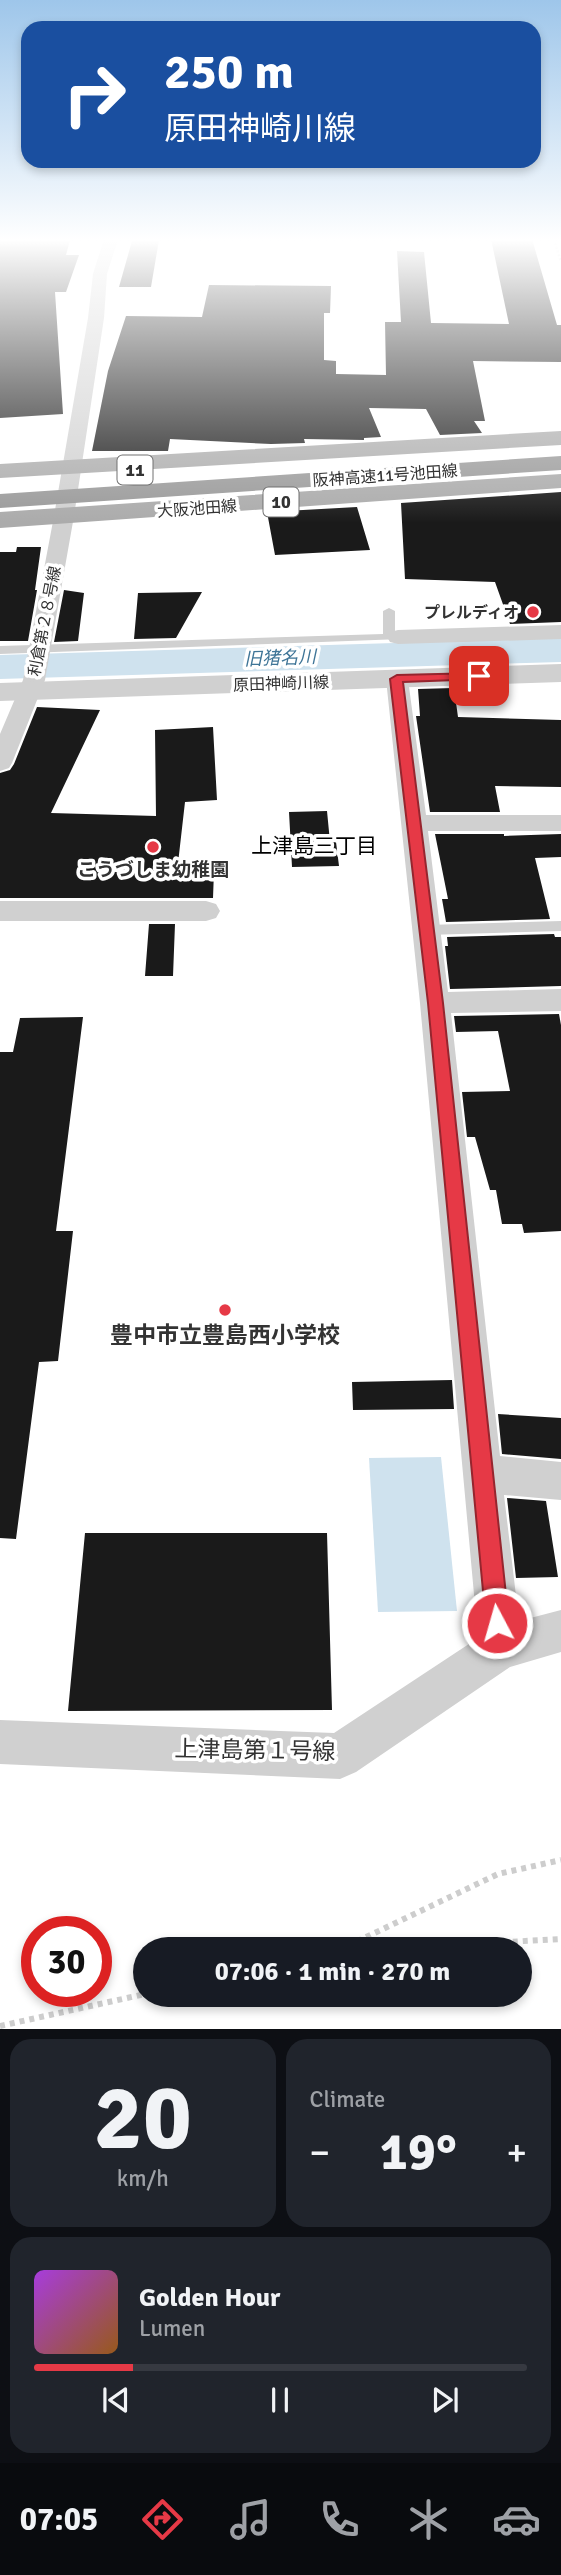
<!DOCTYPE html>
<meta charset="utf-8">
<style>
:root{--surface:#171b24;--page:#20242c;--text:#f1f3f6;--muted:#9ea1a6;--line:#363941;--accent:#e63946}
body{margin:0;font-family:Signika,"Noto Sans JP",sans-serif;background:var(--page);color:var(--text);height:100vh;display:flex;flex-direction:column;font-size:26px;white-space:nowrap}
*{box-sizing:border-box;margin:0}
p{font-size:23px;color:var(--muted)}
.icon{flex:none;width:38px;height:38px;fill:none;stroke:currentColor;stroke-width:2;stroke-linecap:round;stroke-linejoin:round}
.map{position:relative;height:2029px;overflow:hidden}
.sheet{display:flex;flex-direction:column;gap:10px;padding:10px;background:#0d0f14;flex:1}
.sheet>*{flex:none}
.banner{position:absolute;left:21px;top:21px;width:520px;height:147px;border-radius:21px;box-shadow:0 4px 10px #0003;background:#1a4fa0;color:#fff;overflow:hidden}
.speed{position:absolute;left:21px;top:1916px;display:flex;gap:14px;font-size:35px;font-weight:700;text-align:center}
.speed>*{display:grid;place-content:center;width:91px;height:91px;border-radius:50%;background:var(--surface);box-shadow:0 4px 10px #0003;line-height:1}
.speed .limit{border:10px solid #d22;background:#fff;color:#111}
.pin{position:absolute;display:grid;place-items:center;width:60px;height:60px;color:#fff;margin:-30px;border-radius:14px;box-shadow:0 4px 10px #0006}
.me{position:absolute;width:77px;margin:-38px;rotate:354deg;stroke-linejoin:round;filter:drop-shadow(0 0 5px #0008)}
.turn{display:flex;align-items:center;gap:24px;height:147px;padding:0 28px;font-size:32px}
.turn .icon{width:91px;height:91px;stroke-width:2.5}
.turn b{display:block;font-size:49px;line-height:60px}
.big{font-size:52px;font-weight:800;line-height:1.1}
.sheet .widget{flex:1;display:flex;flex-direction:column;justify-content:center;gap:10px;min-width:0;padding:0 24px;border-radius:21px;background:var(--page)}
.sheet .dial{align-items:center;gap:0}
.dial b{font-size:91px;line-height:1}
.song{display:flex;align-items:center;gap:21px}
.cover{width:84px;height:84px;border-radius:10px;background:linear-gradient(135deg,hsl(280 70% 55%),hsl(30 70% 35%))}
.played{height:7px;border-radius:4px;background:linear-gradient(90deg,var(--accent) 20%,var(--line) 20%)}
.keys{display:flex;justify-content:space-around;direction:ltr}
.heat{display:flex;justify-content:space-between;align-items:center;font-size:38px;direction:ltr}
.sheet .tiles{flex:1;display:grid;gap:10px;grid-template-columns:1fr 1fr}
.widget:last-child{grid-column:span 2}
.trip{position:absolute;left:133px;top:1937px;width:399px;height:70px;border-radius:35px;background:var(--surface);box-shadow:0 4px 10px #0003;font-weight:800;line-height:70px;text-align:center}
.dock{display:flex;height:112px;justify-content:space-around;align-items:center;background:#090b0e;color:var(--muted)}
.dock .icon{width:49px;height:49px}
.dock .selected{color:var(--accent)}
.dock b{font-size:32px;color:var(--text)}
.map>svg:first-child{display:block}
.water{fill:#cfe2ee}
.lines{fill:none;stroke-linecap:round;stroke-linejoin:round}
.river{fill:#cfe2ee;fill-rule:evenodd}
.building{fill:#1a1a1a}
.path-far1{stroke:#cdcdcd;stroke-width:2.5;stroke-dasharray:2 2;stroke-linecap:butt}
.path{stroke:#cdcdcd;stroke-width:6;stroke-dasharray:5 5;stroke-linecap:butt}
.service{fill:#d0d0d0;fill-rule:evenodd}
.minor{fill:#d0d0d0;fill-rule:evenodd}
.tertiary{fill:#d0d0d0;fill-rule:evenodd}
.primary{fill:#ababab;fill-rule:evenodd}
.motorway{fill:#9a9a9a;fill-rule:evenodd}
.route{fill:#e63946;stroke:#96252e;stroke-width:2}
.poi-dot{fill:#e63946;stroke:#fff;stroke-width:2.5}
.labels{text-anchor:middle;stroke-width:7;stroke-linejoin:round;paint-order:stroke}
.far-street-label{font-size:16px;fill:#333;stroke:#fff}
.far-poi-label{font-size:16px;font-weight:bold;fill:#333;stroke:#fff;text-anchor:end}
.shield{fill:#fff;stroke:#707070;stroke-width:2}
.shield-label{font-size:18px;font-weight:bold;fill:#333}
.far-water-label{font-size:18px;font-style:italic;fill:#3f7597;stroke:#fff}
.poi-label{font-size:19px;font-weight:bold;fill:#333;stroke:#fff}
.neighbourhood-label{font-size:21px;fill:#000;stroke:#fff}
.near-poi-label{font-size:23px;font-weight:bold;fill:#333;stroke:#fff}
.near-street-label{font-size:23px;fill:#333;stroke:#fff}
</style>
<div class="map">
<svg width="561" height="2029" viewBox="0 0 561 2029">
<rect width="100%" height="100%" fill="#fff"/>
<path class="water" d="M441 1457 457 1611 378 1612 369 1458Z"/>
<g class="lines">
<path class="river" d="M561 638V662L0 679V655Z"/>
</g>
<path class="building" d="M0 239 70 240 66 255H79L66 292H55L63 414 0 418Z
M491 239H532L557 325H561V362L473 361 485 421H474L482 433 440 435 426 409 369 408 381 437 364 438V440L304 439 305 443 271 444 170 439 168 451H92L108 371 126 316 202 317 209 285 331 286 330 313H324V360L336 361V374L386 375 385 322H401L397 251 424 252 431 323 509 324Z
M159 240 151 287H119L132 241Z
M561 492V622L510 624 495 582 405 579 401 503Z
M357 507 370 550 275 555 267 512Z
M17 547H41L35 590H37L28 641H0V552H16Z
M64 590 84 593 78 641 54 642Z
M202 592 176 638 134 639 138 593Z
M454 688 458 717 561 720V787L495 786 500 812H430L416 716H420L418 689Z
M37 707 100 710 51 813 156 816 155 730 213 727 217 800 185 802 177 872 214 871 213 898H0V773L10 770 14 764Z
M327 811 330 842H336L339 866 292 867 289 812Z
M435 834H504V836L561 834V857L535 858 550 919 446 922 442 899H448Z
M149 924H175L173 976H145Z
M554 934 555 937H561V986L450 989 445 946H448L447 937Z
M559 1014 561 1025V1231L524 1233 522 1224H502L496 1190H490L475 1137H467L462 1092 510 1091 498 1031 456 1032 454 1016Z
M83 1017 56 1231H73L58 1361 39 1362 16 1539 0 1538V1052H13L20 1018Z
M452 1380 454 1409 353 1410 352 1382Z
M498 1414 561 1418V1459L502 1454Z
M507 1498 546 1501 558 1577 516 1578Z
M85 1533H327L332 1710 68 1711Z"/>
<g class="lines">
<path class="path-far1" d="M554 239 561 262"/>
<path class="path" d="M339 1950 498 1874 561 1860
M363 1950 561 1939
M0 2026 145 1994"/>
<path class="service" d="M389 608 395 611V634L402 635V639L0 654V646L383 634V611Z
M561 921V931L427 935 420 930 427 925Z"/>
<path class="minor" d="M104 239H118L107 274 104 318 74 516 45 680 12 763 9 768 0 771V734L23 680 54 516 88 318 93 274Z
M561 625V639L398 644 390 642 387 637 390 632 398 630Z
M397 672 405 674 408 679 426 815H561V831H428L448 992 561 989V1011L451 1013 500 1456 561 1462V1500L504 1495 519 1621 561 1610V1652L510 1667 356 1772 340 1779 0 1764V1720L334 1733 478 1638 420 1003 386 679 389 674Z
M0 901H206L216 904 220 911 216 918 206 921H0Z"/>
<path class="tertiary" d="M561 664V682L0 701V683Z"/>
<path class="primary" d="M561 431V445L0 478V464Z
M561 474V488L0 528V512Z"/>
<path class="motorway" d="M561 456V470L0 508V494Z"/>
</g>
<linearGradient id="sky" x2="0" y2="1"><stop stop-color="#9ec6ea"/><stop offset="0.46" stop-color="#fff"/><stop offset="1" stop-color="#fff" stop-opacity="0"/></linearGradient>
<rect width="561" height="523" fill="url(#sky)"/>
<path class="route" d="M479 673 485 676 483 679 403 682 443 1003 509 1623 505 1631 497 1634 489 1631 486 1623 428 1003 390 679 397 675Z"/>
<g class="poi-dot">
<circle cx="533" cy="612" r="7"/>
<circle cx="153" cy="847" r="7"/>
<circle cx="225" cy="1310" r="7"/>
</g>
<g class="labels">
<g class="far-street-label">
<text transform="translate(385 475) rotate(-4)" y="6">阪神高速11号池田線</text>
<text transform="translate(197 508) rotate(-4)" y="6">大阪池田線</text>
<text transform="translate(44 621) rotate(-79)" y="6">利倉第２８号線</text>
<text transform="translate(281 683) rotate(-2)" y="6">原田神崎川線</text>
</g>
<g class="far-poi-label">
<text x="519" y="618">プレルディオ</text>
</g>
<g class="shield">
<rect x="117.5" y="455.5" width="35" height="29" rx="5"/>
<rect x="263.5" y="487.5" width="35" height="29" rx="5"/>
</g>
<g class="shield-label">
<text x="135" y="476">11</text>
<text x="281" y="508">10</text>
</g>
<g class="far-water-label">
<text transform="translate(280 658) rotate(-2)" y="6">旧猪名川</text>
</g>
<g class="poi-label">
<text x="153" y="876">こうづしま幼稚園</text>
</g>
<g class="neighbourhood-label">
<text x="314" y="853">上津島三丁目</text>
</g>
<g class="near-poi-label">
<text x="225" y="1343">豊中市立豊島西小学校</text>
</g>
<g class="near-street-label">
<text transform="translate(255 1750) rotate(1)" y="8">上津島第１号線</text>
</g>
</g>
</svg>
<div class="speed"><div class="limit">30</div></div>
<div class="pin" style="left:479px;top:676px;background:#d93025"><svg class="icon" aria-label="arrive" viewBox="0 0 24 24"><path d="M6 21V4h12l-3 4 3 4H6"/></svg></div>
<svg class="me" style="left:497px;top:1623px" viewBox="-20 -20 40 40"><circle r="17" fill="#e63946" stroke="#fff" stroke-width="3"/><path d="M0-11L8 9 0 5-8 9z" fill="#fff"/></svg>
<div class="trip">07:06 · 1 min · 270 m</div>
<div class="banner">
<div class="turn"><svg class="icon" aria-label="right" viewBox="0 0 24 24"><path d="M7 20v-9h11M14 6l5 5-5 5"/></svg><div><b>250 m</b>原田神崎川線</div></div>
</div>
</div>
<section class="sheet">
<div class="tiles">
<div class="widget dial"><b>20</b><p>km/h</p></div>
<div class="widget"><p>Climate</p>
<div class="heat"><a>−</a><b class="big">19°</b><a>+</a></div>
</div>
<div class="widget">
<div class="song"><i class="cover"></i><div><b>Golden Hour</b><p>Lumen</p></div></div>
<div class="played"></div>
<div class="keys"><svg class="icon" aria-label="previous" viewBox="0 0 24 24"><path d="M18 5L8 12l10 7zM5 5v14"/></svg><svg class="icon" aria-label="pause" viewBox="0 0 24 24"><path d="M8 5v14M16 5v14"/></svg><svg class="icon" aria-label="next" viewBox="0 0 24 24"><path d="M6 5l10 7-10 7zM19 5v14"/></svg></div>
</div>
</div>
</section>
<nav class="dock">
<b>07:05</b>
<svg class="icon selected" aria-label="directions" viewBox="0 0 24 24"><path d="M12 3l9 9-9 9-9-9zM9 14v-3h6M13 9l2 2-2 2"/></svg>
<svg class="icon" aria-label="music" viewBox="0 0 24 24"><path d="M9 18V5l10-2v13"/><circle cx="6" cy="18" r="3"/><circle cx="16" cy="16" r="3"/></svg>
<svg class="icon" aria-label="phone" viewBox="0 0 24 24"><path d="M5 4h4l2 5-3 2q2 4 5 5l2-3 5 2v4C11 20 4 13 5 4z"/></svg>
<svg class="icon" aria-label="climate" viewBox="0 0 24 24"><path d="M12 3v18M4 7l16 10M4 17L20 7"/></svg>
<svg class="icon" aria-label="car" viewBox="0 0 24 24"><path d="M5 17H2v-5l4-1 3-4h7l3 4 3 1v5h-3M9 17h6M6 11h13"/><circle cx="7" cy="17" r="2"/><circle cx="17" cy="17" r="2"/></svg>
</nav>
